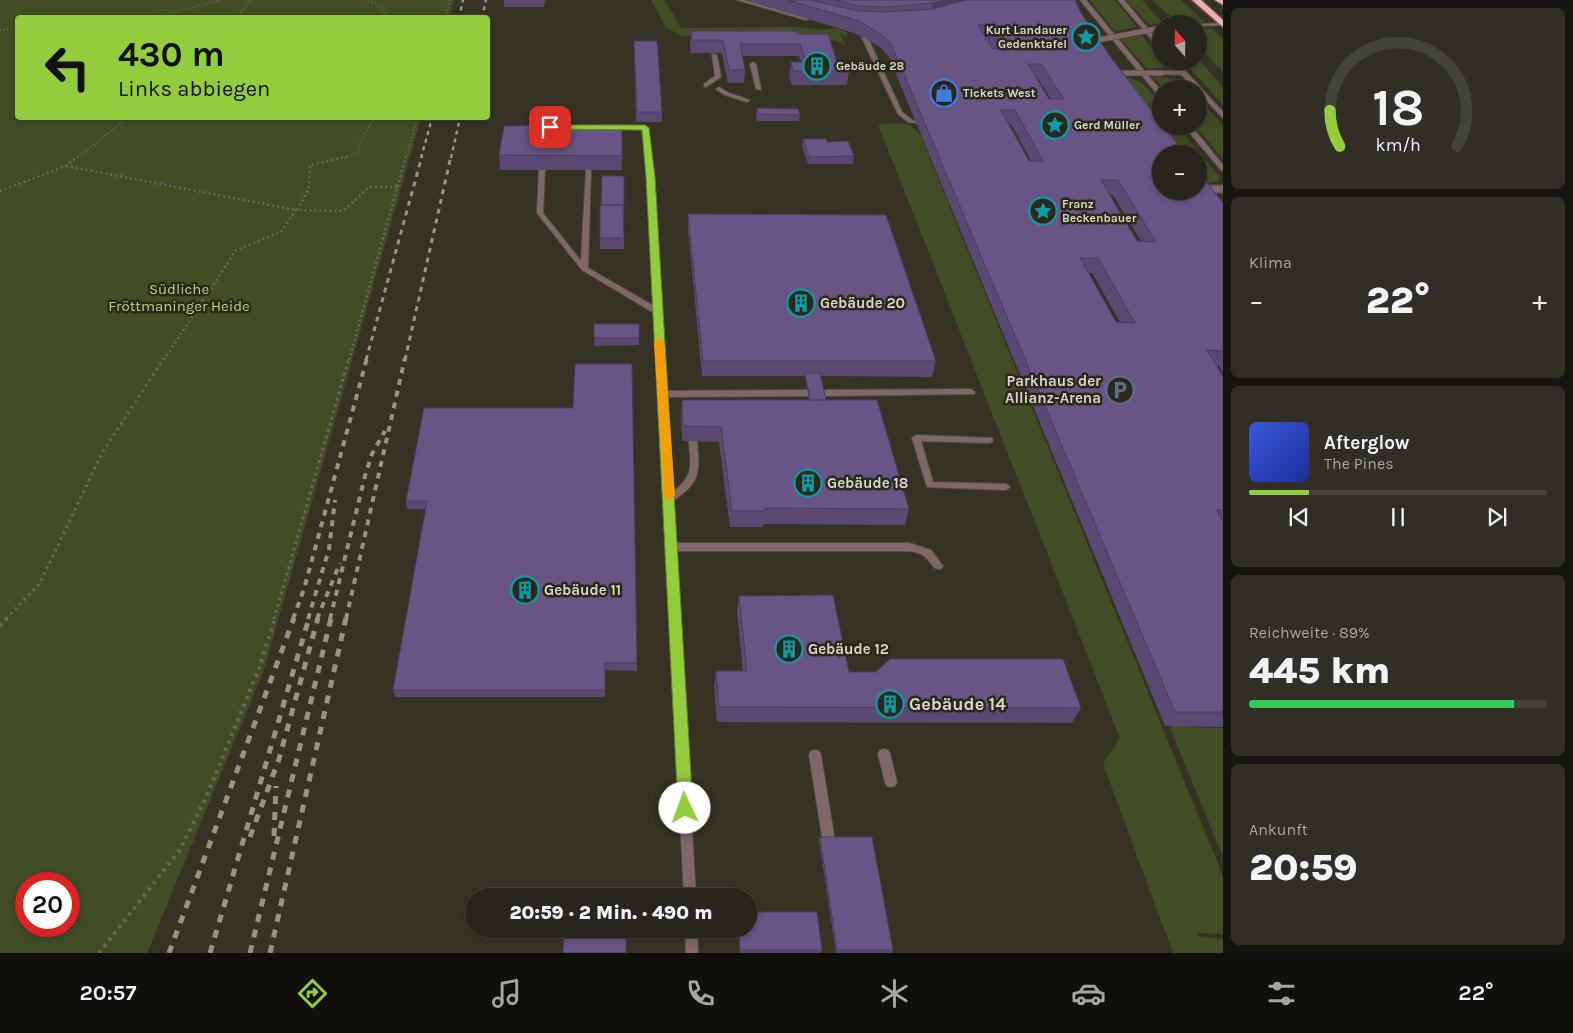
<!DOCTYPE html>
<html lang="de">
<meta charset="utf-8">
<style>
:root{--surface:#28261c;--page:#302e25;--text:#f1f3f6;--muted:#a5a5a3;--line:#44433b;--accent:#93cc3d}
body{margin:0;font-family:Karla,sans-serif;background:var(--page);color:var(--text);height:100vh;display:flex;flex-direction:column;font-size:19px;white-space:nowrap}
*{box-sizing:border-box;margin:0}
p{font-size:16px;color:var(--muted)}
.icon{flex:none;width:28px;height:28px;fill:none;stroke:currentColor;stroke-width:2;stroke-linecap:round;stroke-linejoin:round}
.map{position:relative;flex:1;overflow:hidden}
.side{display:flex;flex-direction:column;gap:8px;padding:8px;background:#16150f;width:350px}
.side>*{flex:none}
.guide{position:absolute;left:15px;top:15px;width:475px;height:105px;border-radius:5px;box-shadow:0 2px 8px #0003,0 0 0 1px var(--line);background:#93cc3d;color:#111;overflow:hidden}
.needle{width:32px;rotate:340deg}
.buttons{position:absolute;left:1152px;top:15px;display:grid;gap:10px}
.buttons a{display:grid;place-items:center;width:55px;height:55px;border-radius:50%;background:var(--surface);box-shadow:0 2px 8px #0003,0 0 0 1px var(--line);font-size:25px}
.speed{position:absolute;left:15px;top:872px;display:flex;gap:10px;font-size:25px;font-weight:700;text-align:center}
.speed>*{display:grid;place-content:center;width:65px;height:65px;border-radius:50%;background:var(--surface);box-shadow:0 2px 8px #0003,0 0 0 1px var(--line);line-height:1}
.speed .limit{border:8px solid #d22;background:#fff;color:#111}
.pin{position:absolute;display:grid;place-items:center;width:42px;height:42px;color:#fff;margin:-21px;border-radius:10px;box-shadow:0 2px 8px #0006}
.me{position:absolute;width:55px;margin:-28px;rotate:357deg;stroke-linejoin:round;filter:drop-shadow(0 0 4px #0008)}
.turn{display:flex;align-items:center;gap:18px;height:105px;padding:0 20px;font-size:22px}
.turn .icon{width:65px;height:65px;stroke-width:2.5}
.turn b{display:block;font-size:35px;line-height:42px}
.big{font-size:38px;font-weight:800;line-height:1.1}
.side .tile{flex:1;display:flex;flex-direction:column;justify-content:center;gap:8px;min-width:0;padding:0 18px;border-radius:8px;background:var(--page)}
.side .dial{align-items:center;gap:0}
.dial svg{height:130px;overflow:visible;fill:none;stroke:var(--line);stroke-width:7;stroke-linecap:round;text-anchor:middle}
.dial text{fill:var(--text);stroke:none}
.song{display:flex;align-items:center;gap:15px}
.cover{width:60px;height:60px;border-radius:8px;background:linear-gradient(135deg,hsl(230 70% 55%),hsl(230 70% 35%))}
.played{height:5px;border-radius:2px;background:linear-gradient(90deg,var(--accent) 20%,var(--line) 20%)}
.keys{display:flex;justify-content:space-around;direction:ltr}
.heat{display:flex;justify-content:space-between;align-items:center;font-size:28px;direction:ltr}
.charge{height:8px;border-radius:4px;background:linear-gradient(90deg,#34c759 89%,var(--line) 0)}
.trip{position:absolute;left:465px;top:888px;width:292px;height:50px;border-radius:25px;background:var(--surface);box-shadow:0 2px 8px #0003,0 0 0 1px var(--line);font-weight:800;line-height:50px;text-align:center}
.tab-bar{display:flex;height:80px;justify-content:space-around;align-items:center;background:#100f0b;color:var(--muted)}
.tab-bar .icon{width:35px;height:35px}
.tab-bar .current{color:var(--accent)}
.tab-bar b{font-size:22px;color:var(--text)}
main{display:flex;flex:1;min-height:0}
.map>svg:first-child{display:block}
.green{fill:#414d25;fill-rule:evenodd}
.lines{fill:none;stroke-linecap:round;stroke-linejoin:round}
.service-casing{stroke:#535043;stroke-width:2}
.tertiary-casing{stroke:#535043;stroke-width:2}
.motorway-casing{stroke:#535043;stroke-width:3}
.path-far3{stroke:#6c695d;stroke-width:2;stroke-dasharray:1 2.5;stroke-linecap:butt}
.path-far2{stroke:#6c695d;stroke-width:2.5;stroke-dasharray:2 3;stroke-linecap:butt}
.path-far1{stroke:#6c695d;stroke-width:3;stroke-dasharray:2.5 4;stroke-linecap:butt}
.path{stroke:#6c695d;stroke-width:4;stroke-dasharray:3 5;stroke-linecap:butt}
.service{fill:#82676a;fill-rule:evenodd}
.tertiary{fill:#82676a;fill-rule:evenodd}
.motorway{fill:#eeacb6;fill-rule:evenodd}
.rail-far3{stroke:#969489;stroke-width:2.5;stroke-dasharray:4 4;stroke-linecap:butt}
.rail-far2{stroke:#969489;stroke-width:3;stroke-dasharray:5 5;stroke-linecap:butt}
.rail-far1{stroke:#969489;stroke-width:4;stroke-dasharray:6 6;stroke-linecap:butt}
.rail{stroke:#969489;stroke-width:5;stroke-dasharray:8 8;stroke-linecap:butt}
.service-bridge-far1-casing{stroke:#535043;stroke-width:6;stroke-linecap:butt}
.service-bridge-casing{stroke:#535043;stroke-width:9;stroke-linecap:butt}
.service-bridge-far1{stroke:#82676a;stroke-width:5}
.service-bridge{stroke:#82676a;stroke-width:7}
.wall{fill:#5a4972;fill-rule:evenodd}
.shaded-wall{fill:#4a3c5d}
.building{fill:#695585;stroke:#4a3c5d;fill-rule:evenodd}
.route{fill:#93cc3d;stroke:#608528}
.slow{fill:#f59e0b}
.labels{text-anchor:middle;stroke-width:5;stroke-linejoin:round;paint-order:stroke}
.far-poi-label{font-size:12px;font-weight:bold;fill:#d7d6cd;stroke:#2c291b;text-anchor:start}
.park-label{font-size:15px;fill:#b9d281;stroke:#2c291b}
.poi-label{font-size:15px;font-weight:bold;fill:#d7d6cd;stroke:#2c291b;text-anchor:start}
.near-poi-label{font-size:18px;font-weight:bold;fill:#d7d6cd;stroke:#2c291b;text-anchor:start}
</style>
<main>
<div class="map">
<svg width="1223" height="953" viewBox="0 0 1223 953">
<rect width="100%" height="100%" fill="#363325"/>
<path class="green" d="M0 0H454L449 18H18V118H421L264 670 147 953H0ZM26 884H69V926H26Z
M651 0H665L681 28 798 27 822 30 837 28 847 32V36L840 34 846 46 836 41 815 37 681 36 666 28Z
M1089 0H1115L1137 27 1115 31Z
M1126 0H1142L1163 23 1150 25Z
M1152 0H1181L1205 22C1176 23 1173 19 1152 0Z
M1211 28 1223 39V72L1199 46V29Z
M1142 35 1163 64 1161 68 1147 69 1121 39Z
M1199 60 1223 87V105L1183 61Z
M1119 76C1137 76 1153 90 1160 106 1163 111 1161 120 1161 126H1177L1219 176V181L1202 184 1199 179V154H1179Z
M1153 76 1177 79 1190 89H1163Z
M1199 99 1223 126V159L1195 126H1199Z
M899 123 909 125 920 134 1223 876V934L1197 933 1199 937 1223 939V953H1173L1103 764 1120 738 878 124Z
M1134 640 1223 726 1184 727 1223 728V857Z"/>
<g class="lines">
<g class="service-casing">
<path id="service" d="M737 0H744L810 19 806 20Z
M1223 23V25L1199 26 1198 24Z
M863 37 868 38 902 112 912 120 929 123V125L908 122 898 114 862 38Z
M712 54 717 55 721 77 706 87 704 86V84L715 76Z
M753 62 756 64 761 90 756 89 750 64Z
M1162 71H1184L1187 73 1184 75 1160 74V72Z
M719 87 729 93 750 100 747 102 725 95 717 90 716 89Z
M612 125 645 126 648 128 653 177 666 391 808 390 812 393 808 396 666 397 672 493C694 475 691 468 689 442L690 440H696L697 442C700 474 700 482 673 501L675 543H909L931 550 943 566 941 569C932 570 932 562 925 557 922 553 914 552 909 551H675L696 896H684L654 313 582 270 537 213 539 169 542 167 545 169 543 213 581 261 586 170 591 169 588 268 654 306 647 177 642 130 610 128V126Z
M971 389 975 392 974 394 823 396 819 393 823 390Z
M916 435 992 438 993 440 992 442 989 443 921 441 933 482 1006 484 1010 487 1006 490 927 487 912 438Z
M884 749 888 750 890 754 897 782 895 786 891 787 887 786 885 782 878 754 880 750Z
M815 750 819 751 821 755 836 848 834 852 830 854 826 852 824 848 809 755 811 751Z
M685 929H697L698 953H686Z"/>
</g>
<g class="tertiary-casing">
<path id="tertiary" d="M1080 0H1086L1161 91V97L1159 96Z
M1118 0H1124L1161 44V49L1159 48Z
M1170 61H1176L1223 112V118L1199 93V89H1194Z
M1184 126H1191L1223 165V171L1221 170Z"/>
</g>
<g class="motorway-casing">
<path id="motorway" d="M1192 0H1201L1223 20V27Z
M1215 0H1223V5Z"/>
</g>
<path class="path-far3" d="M365 0 377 4 389 18
M127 18 172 13 221 0
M237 18 250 0
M445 18 450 0
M0 30 18 28
M77 158 127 118
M344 158 358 152 360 142 374 118
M406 158 417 118"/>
<path class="path-far2" d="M66 166 296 210
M0 191 66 166 78 156
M297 210 309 189 310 165 350 156
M164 360 236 250 281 232 296 210 343 211 369 187H398
M349 360 406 156"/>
<path class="path-far1" d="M6 619 40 583 102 453 164 358
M274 619 349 358"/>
<path class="path" d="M0 626 7 618
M99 953 179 851 205 800 258 671 275 618"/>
<use href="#service" class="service"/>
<use href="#tertiary" class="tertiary"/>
<use href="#motorway" class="motorway"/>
<path class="rail-far3" d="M459 18 463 0
M482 18 486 0
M421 158 432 118
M451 158 460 118"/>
<path class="rail-far2" d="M366 360 422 156
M405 360 451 156"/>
<path class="rail-far1" d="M293 619 304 589 367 358
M308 619 329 549 335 500
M317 619 340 563
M330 619 365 476 372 454 385 431
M346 619 405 358"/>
<path class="rail" d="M274 836 276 786
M250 837 279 759 318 618
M169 953 294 618
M210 953 309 618
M250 953 331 618
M270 953 346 618"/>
<g class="service-bridge-far1-casing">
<path id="service-bridge-far1" d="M1088 42 1161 28
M1112 73H1162"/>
</g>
<g class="service-bridge-casing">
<path id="service-bridge" d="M1199 189H1223"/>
</g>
<use href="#service-bridge-far1" class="service-bridge-far1"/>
<use href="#service-bridge" class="service-bridge"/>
</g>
<path class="wall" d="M504 0H545L544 7H504Z
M746 0H1075L1081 13 1112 59 1223 203V373L1219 366H1217L1223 376V727L1165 726 889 57 880 47 857 34ZM1036 77H1037L1051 99H1049ZM1009 124H1011L1031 161H1029ZM1109 195H1113L1141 241H1137ZM1089 273H1092L1120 322H1116Z
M691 31 797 34 849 71 847 85H792L789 76 791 62H801L799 56H742L745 70 744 83H728L722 53H691L690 44Z
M634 41 662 112V122H636Z
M757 108 800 115 799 121H757L756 115Z
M803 139 827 142 854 156 853 164H808L802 146Z
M499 155 622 156V170H500Z
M624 176V249H600V205Z
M688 214 936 361 932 377 821 376 826 400 909 509 905 525 763 524V527H730L719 442 682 441 681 415 682 400H809L805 376H702L688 229Z
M594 324 639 338V345L594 346Z
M424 408 637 663V671L605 670V697H395L393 690 426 509H407L406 501Z
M739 596 849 672 1081 708 1072 723 717 722 714 686 716 671H743L737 611Z
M820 837 893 950 892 953H836L819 840Z
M738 929H749L822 950 821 953H740Z"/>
<path class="shaded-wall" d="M946 0H999L929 21 933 3Z"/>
<path class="building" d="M788 0H810L859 11 885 12 932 9 966 0H1075L1081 13 1112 59 1161 123V126H1164L1185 154H1161V191H1199V172L1223 203V351L1207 350 1223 376V510H1217L1223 521V712H1175L891 44 882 35 859 21ZM978 25H989L1005 49H993ZM1028 64H1041L1064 99H1049ZM1001 110H1015L1043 161H1029ZM1101 180H1118L1156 242 1137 241ZM1080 258H1098L1135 323 1116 322Z
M834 0H946L933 3 886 7 860 6Z
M691 31H796L797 34H828L837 62H846L849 71H793L791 62H806L800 44H740L745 70H729L723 40H692Z
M634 41H657L662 112H637Z
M757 108 798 109 800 115 758 114Z
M622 124V156L499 155 504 126Z
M803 139H826L827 142 848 141 854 156 809 157Z
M602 176H624V205H601Z
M600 205H623L624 238H600Z
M688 214 886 215 936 361H703Z
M594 324H639V338H594Z
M575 364H632L637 663H605V690H393L427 501H406L424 408H573Z
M805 373H820L826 400H810Z
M682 400H877L909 509 765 508V511H732L721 427 683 426Z
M833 595 849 672H876L890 659H1063L1081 708 719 707 716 671H747L739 596Z
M820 837H872L893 950H837Z
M565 895H626V896H565Z
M749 912H817L822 950H740L739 929H749Z
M564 929H626V953H563Z"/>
<path class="route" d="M550 125H645L649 128 655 177 693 808 690 813 685 815 680 813 678 808 646 177 642 130 547 129 546 127Z"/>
<path class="slow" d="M659 338 664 341 675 496 669 501 664 496 654 341Z"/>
<defs>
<g id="sight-ring" transform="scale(1.4375)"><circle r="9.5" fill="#2c291b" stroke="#0f9aa8" stroke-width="1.5"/><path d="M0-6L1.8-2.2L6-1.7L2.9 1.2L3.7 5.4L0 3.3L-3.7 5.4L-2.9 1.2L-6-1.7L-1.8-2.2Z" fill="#0f9aa8"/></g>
<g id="building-ring" transform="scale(1.4375)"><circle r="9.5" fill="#2c291b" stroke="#0f9aa8" stroke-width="1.5"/><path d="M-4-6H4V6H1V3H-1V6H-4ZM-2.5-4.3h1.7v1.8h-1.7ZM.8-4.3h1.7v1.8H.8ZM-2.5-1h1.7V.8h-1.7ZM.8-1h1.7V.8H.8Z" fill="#0f9aa8"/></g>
<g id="shop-ring" transform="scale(1.4375)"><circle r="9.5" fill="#2c291b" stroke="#3f7fe0" stroke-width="1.5"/><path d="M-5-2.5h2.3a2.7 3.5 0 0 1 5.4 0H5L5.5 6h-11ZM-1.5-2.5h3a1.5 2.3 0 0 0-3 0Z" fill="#3f7fe0"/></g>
<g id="parking-ring" transform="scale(1.4375)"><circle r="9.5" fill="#2c291b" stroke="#5c6f8a" stroke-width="1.5"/><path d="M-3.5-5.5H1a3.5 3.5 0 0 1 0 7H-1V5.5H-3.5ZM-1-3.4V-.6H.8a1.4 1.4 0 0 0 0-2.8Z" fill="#5c6f8a"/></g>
</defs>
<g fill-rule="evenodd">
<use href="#sight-ring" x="1086" y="37"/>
<use href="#building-ring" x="817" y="66"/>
<use href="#shop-ring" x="944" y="93"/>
<use href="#sight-ring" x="1055" y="125"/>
<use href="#sight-ring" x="1043" y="211"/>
<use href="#building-ring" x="801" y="303"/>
<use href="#parking-ring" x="1120" y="390"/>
<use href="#building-ring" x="808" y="483"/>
<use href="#building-ring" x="525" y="590"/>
<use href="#building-ring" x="789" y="649"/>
<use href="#building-ring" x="890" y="704"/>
</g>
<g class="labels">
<g class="far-poi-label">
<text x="1067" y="34" text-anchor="end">Kurt Landauer<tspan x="1067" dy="14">Gedenktafel</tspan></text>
<text x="836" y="70">Gebäude 28</text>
<text x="963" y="97">Tickets West</text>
<text x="1074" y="129">Gerd Müller</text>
<text x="1062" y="208">Franz<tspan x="1062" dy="14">Beckenbauer</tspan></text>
</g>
<g class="park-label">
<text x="179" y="294">Südliche<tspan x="179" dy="17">Fröttmaninger Heide</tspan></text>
</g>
<g class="poi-label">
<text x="820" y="308">Gebäude 20</text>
<text x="1101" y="386" text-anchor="end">Parkhaus der<tspan x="1101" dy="17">Allianz-Arena</tspan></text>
<text x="827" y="488">Gebäude 18</text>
<text x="544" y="595">Gebäude 11</text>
<text x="808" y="654">Gebäude 12</text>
</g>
<g class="near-poi-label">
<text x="909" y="710">Gebäude 14</text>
</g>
</g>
</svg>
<div class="buttons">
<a><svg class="needle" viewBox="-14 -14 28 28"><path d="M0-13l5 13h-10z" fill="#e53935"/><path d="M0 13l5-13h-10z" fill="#a5a5a3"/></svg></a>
<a>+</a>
<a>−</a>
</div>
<div class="speed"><div class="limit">20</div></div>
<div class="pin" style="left:550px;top:127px;background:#d93025"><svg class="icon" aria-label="arrive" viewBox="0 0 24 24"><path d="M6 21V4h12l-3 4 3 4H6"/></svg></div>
<svg class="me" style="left:685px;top:808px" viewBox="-20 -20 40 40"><circle r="19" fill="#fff"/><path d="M0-13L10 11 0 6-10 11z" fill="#93cc3d"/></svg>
<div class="trip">20:59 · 2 Min. · 490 m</div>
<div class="guide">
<div class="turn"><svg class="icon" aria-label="left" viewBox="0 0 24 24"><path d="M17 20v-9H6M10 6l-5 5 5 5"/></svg><div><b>430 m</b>Links abbiegen</div></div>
</div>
</div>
<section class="side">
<div class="tile dial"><svg viewBox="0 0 100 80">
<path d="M14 69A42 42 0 1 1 86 69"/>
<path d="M14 69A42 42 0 0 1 8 47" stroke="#93cc3d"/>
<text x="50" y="56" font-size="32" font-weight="700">18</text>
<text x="50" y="72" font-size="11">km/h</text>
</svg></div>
<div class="tile"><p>Klima</p>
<div class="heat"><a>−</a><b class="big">22°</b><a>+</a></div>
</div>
<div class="tile">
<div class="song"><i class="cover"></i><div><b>Afterglow</b><p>The Pines</p></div></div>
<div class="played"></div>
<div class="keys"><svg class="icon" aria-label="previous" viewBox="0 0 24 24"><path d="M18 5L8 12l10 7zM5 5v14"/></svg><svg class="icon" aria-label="pause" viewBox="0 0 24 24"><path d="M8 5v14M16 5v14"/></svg><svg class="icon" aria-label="next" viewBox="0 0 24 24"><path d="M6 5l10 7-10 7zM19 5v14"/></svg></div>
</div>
<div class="tile"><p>Reichweite · 89%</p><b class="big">445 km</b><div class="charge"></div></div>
<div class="tile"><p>Ankunft</p><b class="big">20:59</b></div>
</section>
</main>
<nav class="tab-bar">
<b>20:57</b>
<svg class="icon current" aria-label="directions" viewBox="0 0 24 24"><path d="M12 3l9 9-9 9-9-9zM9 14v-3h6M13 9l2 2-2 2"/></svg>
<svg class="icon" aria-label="music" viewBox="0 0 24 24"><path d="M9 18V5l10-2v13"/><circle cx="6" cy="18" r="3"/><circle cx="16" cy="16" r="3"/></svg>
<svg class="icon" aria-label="phone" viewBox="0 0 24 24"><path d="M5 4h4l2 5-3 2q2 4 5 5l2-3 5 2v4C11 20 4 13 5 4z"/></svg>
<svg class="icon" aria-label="climate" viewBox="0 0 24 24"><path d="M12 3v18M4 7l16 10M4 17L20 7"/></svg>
<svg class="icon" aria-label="car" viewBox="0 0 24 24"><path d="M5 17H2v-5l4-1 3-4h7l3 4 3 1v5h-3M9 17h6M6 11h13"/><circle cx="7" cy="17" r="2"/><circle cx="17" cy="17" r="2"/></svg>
<svg class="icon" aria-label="filters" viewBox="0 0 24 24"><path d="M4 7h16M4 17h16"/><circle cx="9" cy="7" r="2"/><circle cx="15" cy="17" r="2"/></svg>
<b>22°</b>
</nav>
